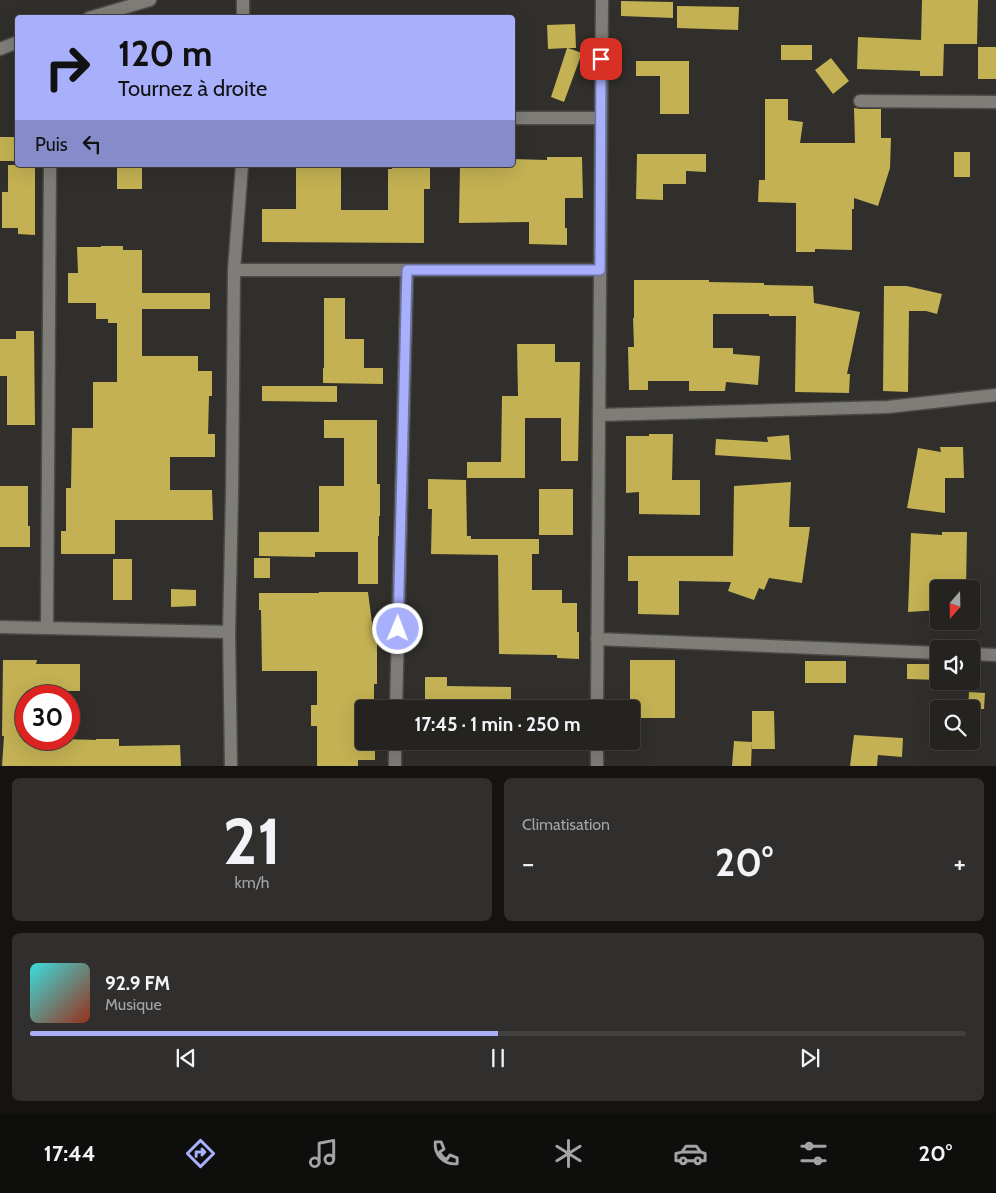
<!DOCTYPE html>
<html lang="fr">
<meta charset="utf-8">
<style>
:root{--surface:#242320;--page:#302f2d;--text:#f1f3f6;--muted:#a3a4a5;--line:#41403e;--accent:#a8b0fc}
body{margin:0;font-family:Cabin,sans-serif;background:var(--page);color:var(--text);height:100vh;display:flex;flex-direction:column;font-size:19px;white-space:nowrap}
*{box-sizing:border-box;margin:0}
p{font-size:16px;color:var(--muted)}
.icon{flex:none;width:28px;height:28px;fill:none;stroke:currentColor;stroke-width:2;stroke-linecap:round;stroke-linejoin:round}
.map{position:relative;height:766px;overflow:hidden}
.panel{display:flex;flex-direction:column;gap:12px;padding:12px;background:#141312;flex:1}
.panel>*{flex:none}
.banner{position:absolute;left:15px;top:15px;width:500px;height:152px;border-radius:5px;box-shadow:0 5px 20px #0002,0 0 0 1px var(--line);background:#a8b0fc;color:#111;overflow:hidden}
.needle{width:32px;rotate:200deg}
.buttons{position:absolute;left:930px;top:580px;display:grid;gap:10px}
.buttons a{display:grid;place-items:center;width:50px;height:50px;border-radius:5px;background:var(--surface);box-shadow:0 5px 20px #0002,0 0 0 1px var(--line);font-size:25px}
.speed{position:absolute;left:15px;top:685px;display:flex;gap:10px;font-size:25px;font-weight:700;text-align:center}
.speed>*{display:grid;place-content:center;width:65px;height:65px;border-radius:50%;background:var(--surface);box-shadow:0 5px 20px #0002,0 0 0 1px var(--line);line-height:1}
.speed .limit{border:8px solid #d22;background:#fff;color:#111}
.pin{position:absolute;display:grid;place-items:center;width:42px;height:42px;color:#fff;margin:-21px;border-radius:10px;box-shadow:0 2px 8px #0006}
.me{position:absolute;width:55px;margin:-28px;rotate:1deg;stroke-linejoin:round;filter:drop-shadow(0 0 4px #0008)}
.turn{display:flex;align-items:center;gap:18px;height:105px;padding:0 20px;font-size:22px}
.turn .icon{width:65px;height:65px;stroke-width:2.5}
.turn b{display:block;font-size:35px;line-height:42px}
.then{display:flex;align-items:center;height:48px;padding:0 20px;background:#0003;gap:10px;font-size:19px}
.big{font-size:38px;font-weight:700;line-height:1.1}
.panel .card{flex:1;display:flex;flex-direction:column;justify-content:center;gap:8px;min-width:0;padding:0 18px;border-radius:8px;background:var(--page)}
.panel .dial{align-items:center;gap:0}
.dial b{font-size:65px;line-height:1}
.song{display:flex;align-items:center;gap:15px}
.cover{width:60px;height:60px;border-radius:8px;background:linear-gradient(135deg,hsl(180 70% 55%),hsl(10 70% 35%))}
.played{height:5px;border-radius:2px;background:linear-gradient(90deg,var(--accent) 50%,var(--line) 50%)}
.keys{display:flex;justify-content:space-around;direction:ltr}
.heat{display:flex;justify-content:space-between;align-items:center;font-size:28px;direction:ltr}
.panel .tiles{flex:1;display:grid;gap:12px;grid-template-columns:1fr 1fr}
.card:last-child{grid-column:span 2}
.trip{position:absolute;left:355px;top:700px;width:285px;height:50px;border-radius:5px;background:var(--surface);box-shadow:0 5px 20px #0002,0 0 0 1px var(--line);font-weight:700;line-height:50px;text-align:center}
.menu{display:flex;height:80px;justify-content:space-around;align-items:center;background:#0e0e0d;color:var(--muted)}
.menu .icon{width:35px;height:35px}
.menu .active{color:var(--accent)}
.menu b{font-size:22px;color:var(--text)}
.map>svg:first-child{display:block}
.building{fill:#c3b153}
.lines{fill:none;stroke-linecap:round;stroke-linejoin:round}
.minor-casing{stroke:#4c4b48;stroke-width:15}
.tertiary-casing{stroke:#4c4b48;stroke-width:15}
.minor{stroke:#7e7d78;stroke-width:12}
.tertiary{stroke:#7e7d78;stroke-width:12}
.route-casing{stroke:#6d72a4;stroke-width:12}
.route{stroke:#a8b0fc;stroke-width:9}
</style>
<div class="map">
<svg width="996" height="766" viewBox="0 0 996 766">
<rect width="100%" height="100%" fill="#302f2b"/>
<path class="building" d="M922 0H978L977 44H944L943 76H920V71L857 69 858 37 921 40Z
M621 1 673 2V18L621 16Z
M677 6 739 7 738 30 677 28Z
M575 24 576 48H568L582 53 564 102 551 97 567 48 548 49 547 25Z
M781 45H812V60H781Z
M978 47H996V79H978Z
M831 58 849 81 833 94 815 70Z
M636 61H689V114H660V76H636Z
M765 99H788V120L803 122 800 143H855L854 108 860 109H881V138H891L890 168 878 206 854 198V209H852V250L815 249V252H796V203L758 202 759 180H765Z
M0 137H18V161H0Z
M954 152H970V177H954Z
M637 154H706V172L686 171V184H663V200L636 199Z
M547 157H582L583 198H565V228H567V245L529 244V222L459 223 460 165H512V159L547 160Z
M8 165H35V235L18 234V228H2V192H8Z
M117 165H142V189H117Z
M296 165H341V210H388V169H392V165H430V189H424V243L262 242V209H296Z
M101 246H123V250H142V293H210V309H142V356H198V371H212V396H209L208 434H215V457H170V490H212L213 520H115V554H61V531H66V488H71L72 428H93V382H117V323H108V319H96V303H68V273H78L77 247H101Z
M634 280H709V282L764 283V285L813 286 814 303 860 312 847 374H850L849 393 795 392 796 316H769V314H713V348H733V354L760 356 758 385 726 382 725 391H689V381H648V390H629L628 347H634L633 318H634Z
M884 286H907L942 294 937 314 926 311H909L908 392 883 391Z
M324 298H345V339H364V368H383V384L323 383V368H324Z
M16 331H34L35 425H7V376H0V339H16Z
M517 344H555V362H580L578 461H561V418H525V478H467V462H501L502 396H518Z
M262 386H337V402L262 401Z
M324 420H377V484H380V516H379V536H378V584H358V552H315V557L259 556V532H319V486H344V438H324Z
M649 434H673L672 480H700V515L639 514V492L626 493V436H649Z
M789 435 791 460 715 455 716 439 768 442 767 437Z
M940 447H963L964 478H945V513L907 508 918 448 941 452Z
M428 479 466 480 467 536H471V539H539V554H532V590H562V603H577V632H579V659L557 658V655L499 654 498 555 431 554 432 509H428Z
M791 482 789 527H810L802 583 769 578 764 590 759 588 754 600 728 591 731 582 679 581V615L638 614V581H628V556H733L734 486Z
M0 486H28V526H30V547H0Z
M539 489H573V535H539Z
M942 532H967L966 589H939V610L908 612 911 533 942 535Z
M254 558H270V578H254Z
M113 559H132V600H113Z
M171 589 196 590V606L171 607Z
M319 592H368L373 631H377V684H374V709H364V741H375V760H358V766H317V726H311V705H317V671H262L261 610H259V593H319Z
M3 660H37L36 664H80V691H26V743L62 746 63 739 96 740V739H119V746L180 745 181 766H2L4 736H2Z
M630 660H675V718H631V709H630Z
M805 661H846V683H805Z
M907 664H939V680L907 679Z
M425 677H447V686L511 687V709H425Z
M969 692 985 693 984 709H968Z
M752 711H774L775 749H752Z
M854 735 903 738 902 757 878 755 877 766H850Z
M734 741 752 742 751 766H732Z"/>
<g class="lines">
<g class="minor-casing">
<path id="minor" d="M243 0V18
M860 101 996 102
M512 118H601
M234 270H600
M599 415 888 407 996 395
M0 627 229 632
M47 628 50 165
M597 639 939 653
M971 654 996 655
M396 709 407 270
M231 766 229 632 232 495 234 270 242 165
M395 766V741"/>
</g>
<g class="tertiary-casing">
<path id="tertiary" d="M89 18 150 0
M0 49 18 42
M597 709 602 0
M597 766V741"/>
</g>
<use href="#minor" class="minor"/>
<use href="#tertiary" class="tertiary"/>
</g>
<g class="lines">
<g class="route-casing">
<path id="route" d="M398 629 407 270H600L601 59"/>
</g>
<use href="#route" class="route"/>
</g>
</svg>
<div class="buttons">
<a><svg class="needle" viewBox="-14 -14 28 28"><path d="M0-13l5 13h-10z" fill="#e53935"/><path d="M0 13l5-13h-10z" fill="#a3a4a5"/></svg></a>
<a><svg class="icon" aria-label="sound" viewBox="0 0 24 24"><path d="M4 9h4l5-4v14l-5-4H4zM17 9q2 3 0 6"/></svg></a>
<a><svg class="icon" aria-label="search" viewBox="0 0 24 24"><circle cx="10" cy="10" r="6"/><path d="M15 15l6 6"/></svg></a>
</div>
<div class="speed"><div class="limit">30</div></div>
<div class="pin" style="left:601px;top:59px;background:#d93025"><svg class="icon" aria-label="arrive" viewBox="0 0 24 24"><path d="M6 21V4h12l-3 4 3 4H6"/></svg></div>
<svg class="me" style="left:398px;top:629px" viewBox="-20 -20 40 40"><circle r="17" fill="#a8b0fc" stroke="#fff" stroke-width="3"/><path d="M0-11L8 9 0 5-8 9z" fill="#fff"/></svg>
<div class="trip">17:45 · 1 min · 250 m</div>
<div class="banner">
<div class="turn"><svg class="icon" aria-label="right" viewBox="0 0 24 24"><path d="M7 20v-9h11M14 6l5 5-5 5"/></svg><div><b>120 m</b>Tournez à droite</div></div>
<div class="then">Puis<svg class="icon" aria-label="left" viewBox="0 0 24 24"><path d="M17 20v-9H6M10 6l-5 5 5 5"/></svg></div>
</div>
</div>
<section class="panel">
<div class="tiles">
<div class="card dial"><b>21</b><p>km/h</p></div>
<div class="card"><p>Climatisation</p>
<div class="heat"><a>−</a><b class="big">20°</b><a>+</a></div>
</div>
<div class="card">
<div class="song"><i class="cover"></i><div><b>92.9 FM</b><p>Musique</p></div></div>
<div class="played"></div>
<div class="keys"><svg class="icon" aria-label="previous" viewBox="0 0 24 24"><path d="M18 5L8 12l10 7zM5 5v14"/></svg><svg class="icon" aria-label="pause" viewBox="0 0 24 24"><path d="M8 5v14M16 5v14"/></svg><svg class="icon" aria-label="next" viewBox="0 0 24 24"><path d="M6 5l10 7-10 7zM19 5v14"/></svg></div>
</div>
</div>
</section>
<nav class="menu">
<b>17:44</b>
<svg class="icon active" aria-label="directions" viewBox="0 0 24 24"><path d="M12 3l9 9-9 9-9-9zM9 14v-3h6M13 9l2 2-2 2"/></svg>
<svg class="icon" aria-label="music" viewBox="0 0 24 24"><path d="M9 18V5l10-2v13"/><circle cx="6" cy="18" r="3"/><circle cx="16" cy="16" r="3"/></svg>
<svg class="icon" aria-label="phone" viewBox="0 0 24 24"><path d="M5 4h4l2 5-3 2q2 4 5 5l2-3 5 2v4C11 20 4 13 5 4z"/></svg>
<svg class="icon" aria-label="climate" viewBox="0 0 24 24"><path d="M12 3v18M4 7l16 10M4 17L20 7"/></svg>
<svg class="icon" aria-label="car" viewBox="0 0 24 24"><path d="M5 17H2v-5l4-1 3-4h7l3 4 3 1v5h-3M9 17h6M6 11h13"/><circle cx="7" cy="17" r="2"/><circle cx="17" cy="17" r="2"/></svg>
<svg class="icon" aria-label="filters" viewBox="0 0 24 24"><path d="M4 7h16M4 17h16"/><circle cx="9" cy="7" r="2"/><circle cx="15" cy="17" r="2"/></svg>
<b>20°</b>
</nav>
